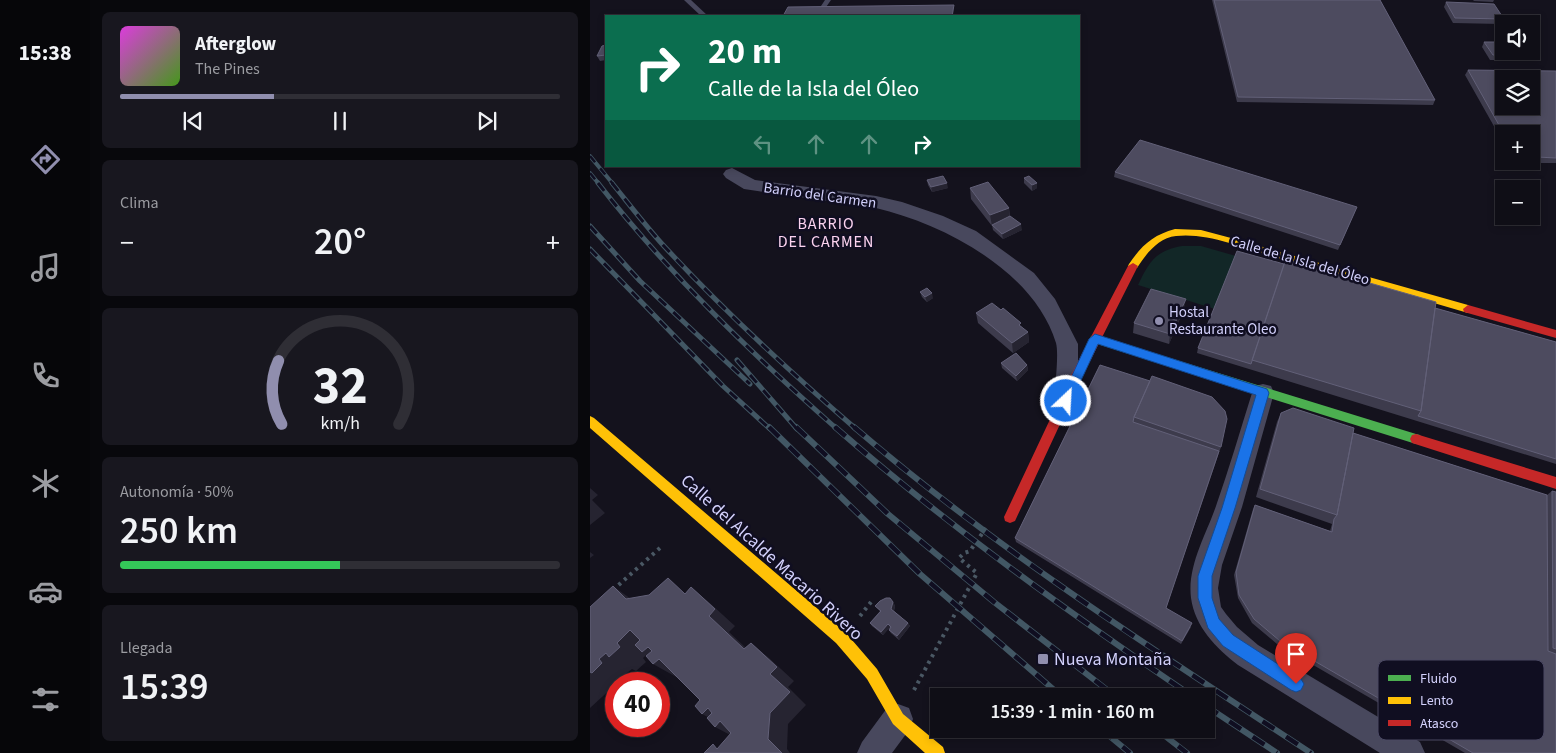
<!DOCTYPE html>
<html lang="es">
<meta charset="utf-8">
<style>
:root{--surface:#0f0e16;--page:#18171f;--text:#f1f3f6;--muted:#9b9ca1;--line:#2f2e35;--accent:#908eae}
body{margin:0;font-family:"Source Sans 3",sans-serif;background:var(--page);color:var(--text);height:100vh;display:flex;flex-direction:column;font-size:19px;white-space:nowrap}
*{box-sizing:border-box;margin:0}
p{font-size:16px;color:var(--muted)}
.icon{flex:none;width:28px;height:28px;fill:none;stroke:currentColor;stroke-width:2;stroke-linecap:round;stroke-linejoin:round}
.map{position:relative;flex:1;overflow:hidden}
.drawer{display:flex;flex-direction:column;gap:12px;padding:12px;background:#08080c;width:500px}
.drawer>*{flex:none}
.guide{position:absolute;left:15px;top:15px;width:475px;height:152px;border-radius:0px;box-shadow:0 2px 8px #0003,0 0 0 1px var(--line);background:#0b6e4f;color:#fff;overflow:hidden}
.buttons{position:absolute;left:905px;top:15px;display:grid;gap:10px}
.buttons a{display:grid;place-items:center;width:45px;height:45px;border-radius:0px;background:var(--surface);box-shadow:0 2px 8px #0003,0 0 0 1px var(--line);font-size:25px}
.speed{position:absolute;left:15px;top:672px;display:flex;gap:10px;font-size:25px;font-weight:700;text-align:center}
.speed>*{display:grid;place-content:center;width:65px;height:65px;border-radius:50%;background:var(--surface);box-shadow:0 2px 8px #0003,0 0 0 1px var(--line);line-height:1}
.speed .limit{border:8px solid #d22;background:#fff;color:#111}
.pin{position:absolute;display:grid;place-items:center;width:42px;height:42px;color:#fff;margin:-51px -21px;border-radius:50% 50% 50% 0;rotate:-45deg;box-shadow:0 0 5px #0007}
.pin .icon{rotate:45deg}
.me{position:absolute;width:55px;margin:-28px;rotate:25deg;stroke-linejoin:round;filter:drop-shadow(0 0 4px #0008)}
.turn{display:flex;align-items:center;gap:18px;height:105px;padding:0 20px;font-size:22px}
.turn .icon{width:65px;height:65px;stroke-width:2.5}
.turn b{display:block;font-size:35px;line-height:42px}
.lanes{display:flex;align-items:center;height:48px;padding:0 20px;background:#0003;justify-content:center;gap:25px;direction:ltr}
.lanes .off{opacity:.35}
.big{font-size:38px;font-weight:600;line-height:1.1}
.drawer .tile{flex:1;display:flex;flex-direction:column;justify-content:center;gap:8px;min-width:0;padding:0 18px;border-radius:8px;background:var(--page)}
.drawer .dial{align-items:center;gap:0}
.dial svg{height:130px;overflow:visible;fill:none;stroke:var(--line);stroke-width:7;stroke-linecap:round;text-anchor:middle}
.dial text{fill:var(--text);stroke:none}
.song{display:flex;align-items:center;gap:15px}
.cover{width:60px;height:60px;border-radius:8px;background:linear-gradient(135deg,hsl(300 70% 55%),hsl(100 70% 35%))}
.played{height:5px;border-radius:2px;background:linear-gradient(90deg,var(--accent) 35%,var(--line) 35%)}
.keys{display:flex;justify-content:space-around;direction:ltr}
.heat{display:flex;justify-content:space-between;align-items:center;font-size:28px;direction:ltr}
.charge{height:8px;border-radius:4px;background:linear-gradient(90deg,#34c759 50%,var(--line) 0)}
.trip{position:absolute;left:340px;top:688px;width:285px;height:50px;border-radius:0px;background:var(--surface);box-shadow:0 2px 8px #0003,0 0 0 1px var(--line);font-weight:600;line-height:50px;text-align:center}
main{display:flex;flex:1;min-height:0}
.dock{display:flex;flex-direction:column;width:90px;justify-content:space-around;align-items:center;background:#060609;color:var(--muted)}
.dock .icon{width:35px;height:35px}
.dock .selected{color:var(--accent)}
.dock b{font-size:22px;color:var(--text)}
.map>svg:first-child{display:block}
.green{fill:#122727}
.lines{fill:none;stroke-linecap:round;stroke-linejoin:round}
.path{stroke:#4a5864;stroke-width:4;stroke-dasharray:3 4.5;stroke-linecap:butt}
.lane{fill:#48485d;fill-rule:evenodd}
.street{fill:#48485d;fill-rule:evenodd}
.fast{fill:#4caf50;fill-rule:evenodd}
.slow{fill:#ffc107;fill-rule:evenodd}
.jam{fill:#c62828;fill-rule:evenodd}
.rail-far2-casing{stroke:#425764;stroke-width:4}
.rail-far1-casing{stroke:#425764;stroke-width:5}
.rail-casing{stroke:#425764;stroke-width:6}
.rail-far2{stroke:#100e21;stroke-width:2.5;stroke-dasharray:8;stroke-linecap:butt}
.rail-far1{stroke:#100e21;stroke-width:3;stroke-dasharray:10;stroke-linecap:butt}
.rail{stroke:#100e21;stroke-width:4.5;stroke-dasharray:14;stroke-linecap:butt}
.wall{fill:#3d3b4c}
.shaded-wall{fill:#262431}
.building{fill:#4d4b5f;stroke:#626078;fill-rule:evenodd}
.route{fill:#1a73e8;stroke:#114b97}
.poi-dot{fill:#908eae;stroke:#100e21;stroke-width:2}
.labels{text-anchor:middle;stroke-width:5;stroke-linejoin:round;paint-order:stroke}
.street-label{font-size:15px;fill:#d3d1fc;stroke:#100e21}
.poi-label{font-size:15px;fill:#d3d1fc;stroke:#100e21;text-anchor:start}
.neighbourhood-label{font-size:16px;letter-spacing:1px;fill:#fcd3f0;stroke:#100e21}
.near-street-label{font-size:18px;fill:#d3d1fc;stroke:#100e21}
.near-poi-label{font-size:18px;fill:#d3d1fc;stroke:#100e21;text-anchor:start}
.key{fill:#100e21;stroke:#4a4863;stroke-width:1}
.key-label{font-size:14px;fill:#d3d1fc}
</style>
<main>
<nav class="dock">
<b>15:38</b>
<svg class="icon selected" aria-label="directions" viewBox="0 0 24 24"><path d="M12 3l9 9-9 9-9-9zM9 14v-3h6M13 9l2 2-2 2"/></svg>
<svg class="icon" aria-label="music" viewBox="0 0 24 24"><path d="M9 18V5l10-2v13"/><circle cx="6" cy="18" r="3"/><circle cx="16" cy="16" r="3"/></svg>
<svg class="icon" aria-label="phone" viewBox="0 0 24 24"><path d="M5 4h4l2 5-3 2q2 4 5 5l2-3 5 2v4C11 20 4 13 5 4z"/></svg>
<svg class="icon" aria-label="climate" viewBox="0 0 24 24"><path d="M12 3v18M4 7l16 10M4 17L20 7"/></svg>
<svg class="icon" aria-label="car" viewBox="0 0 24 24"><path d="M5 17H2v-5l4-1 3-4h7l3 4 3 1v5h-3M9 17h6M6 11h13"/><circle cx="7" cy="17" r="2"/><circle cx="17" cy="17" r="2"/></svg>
<svg class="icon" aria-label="filters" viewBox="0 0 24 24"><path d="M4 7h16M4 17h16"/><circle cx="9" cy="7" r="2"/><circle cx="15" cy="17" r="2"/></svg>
</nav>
<section class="drawer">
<div class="tile">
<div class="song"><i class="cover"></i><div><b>Afterglow</b><p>The Pines</p></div></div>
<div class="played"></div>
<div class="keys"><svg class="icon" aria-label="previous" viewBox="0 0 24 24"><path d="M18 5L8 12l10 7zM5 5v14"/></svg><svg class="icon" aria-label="pause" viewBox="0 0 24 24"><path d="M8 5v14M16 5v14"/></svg><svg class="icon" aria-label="next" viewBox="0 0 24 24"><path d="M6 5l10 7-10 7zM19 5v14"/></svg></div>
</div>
<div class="tile"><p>Clima</p>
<div class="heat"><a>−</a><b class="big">20°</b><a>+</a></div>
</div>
<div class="tile dial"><svg viewBox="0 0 100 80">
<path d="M14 69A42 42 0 1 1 86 69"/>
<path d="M14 69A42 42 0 0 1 12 30" stroke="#908eae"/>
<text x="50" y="56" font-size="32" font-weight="700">32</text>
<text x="50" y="72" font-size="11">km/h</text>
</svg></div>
<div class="tile"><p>Autonomía · 50%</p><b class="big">250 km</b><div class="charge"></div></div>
<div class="tile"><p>Llegada</p><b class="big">15:39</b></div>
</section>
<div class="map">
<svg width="966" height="753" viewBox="0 0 966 753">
<rect width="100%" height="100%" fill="#14121d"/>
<path class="green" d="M592 246H611L646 256 625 309 548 285C559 262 565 251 592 246Z"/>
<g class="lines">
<path class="path" d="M23 590 71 547
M270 616 281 602
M324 690 387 573 369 558 374 553 380 551 396 528"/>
<path class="lane" d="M94 0H101L118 16H111Z
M235 0H241L234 10H230L229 9Z"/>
<path class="street" d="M142 168 165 180 286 196 312 202 353 216 386 231 444 273 465 299 488 344V400L484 407 476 409 468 407 464 400C465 386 469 354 466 343 444 271 354 224 286 208L154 189 136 178 133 174 136 170Z
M673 384 681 386 684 393 652 507 632 565 628 588 631 607 636 614 647 627 668 645 830 742 835 753H790L648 665C626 648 605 627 601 598 597 566 616 535 626 506 639 469 650 431 662 393L665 386Z
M308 704 319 708 323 719 319 730 302 753H267L272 742 297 708Z"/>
<path class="fast" d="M505 335 826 434 830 435 832 439 830 443 826 444 501 342 500 339 501 336Z"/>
<path class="slow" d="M585 229 611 230 641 238 878 305 883 309 878 313C814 294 751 276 687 258 657 249 617 232 586 236 568 238 556 254 547 268H539L538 266 539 264C552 245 563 235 585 229Z
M0 416 4 418 256 633 287 669 313 714 353 747 355 753H335L303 724 277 679 246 643 0 428Z"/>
<path class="jam" d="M543 263 548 266 492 377 425 521 420 523 415 521 414 517 480 377 538 266Z
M878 305 966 330V338L874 312 873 309Z
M826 434 966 477V489L822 443 820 439 822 435Z"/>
<g class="rail-far2-casing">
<path id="rail-far2" d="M0 156 23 184
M0 173 9 184"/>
</g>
<g class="rail-far1-casing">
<path id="rail-far1" d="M8 183C78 273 161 353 247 429
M22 183C39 204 55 225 73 245 133 310 199 371 266 429
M0 226 50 281 160 384
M0 249 133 386 180 429
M147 360 207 429"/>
</g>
<g class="rail-casing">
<path id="rail" d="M179 427 330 574 471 696
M206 427 298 514 404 602 525 696
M245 427C358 526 478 612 602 696
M264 427C407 550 564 650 721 753
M616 706 687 753
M511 729 540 753
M566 729 597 753"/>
</g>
<use href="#rail-far2" class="rail-far2"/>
<use href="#rail-far1" class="rail-far1"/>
<use href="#rail" class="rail"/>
</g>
<path class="wall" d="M622 0H790L845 100 843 105 647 102Z
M883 0H904L903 2 884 1Z
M856 2 914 19 911 24 863 23 854 7Z
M894 42 945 55 942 60H900L892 47Z
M16 45V60L10 61 7 56Z
M878 70 966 71V163H944L941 158V134H914V144L875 75Z
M525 172 767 207 748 250 524 177Z
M434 178 447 188 442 191 434 183Z
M337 180 358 188 342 192 338 185Z
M380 188 419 208 420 216 432 230 413 239 403 230 402 225V226L381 199Z
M330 292 343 298 337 302 332 297Z
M845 308 966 342V464L659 369 660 366 659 369 607 353 608 348Z
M594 309 579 344 543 333 544 323Z
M411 310 438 332 439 342 423 353 388 323 386 313Z
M411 363 437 365 438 370 427 381 412 368Z
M510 365 631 447 576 608 601 627 591 644 426 542 425 538Z
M691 413 763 433 957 495 962 491 966 492V753H875L687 644 662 623 648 598 644 575 663 509 665 505 740 531 742 524 666 497 687 422Z
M303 602 305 606 304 611 318 623 320 626 309 640 301 633 299 630 300 627 293 635 282 626 280 623 290 611 285 606Z"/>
<path class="shaded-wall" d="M364 5V10L363 16H362Z
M357 183 358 188 342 192 341 187Z
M447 183V188L442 191V185Z
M419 208 420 219 402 226 400 215Z
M431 224 432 230 413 239 412 234Z
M342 293 343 298 337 302 335 297Z
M596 299 594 309 579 344 580 334Z
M438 332 439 342 423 353 422 343Z
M437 365 438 370 427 381 426 376Z
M0 488 8 495 2 500 15 513 0 525Z
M0 552 4 555 0 558Z
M23 586 48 604 36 599Z
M101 587 122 605 145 626 139 632 173 664 154 649 119 616Z
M303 602 305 606 303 613 301 609Z
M318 623 320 626 309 640 307 636Z
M298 624 300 627 293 635 291 632Z
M40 630 65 646 88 678 63 664 66 661 56 655 53 658 56 662 46 671 42 669 37 673 40 677 33 684H26V685H25L0 708V671L9 659Z
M161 643 179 658 204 681 198 687 216 705 198 724 197 749 200 753H192L178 739 180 674Z
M118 708 146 738 125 727 129 723 112 714Z"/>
<path class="building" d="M624 0H790L845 100 648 97Z
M856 2 904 4 914 19 865 18Z
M364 5 362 16H193L198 7Z
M894 42H914V51H941V50L945 55H903Z
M16 45V55L7 56 12 46Z
M878 70 966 71V158L947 157 941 147V134H914ZM914 79H941V106H914Z
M550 140 767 207 750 245 525 172Z
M353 176 357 183 341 187 337 180Z
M439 176 447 183 442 185 434 178Z
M398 182 419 208 400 215 380 188Z
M420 216 431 224 412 234 402 225Z
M647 251 694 264 661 364 608 348Z
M696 259 846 302 831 411 662 360Z
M337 288 342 293 335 297 330 292Z
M561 289 596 299 580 334 544 323Z
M402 303 411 310 413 308 431 323 429 325 438 332 422 343 386 313Z
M845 308 966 342V459L828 416 831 411Z
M426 353 437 365 426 376 411 363Z
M510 365 560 381 544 417 543 422 629 451 576 608 602 623 592 641 425 538Z
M562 376 622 397 635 411 637 419 631 447 544 417Z
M703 408 764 428 747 515 670 489 691 413Z
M763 433 957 495 958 651 966 654V753H883L690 641 664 619 649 595 646 572 665 505 742 532 744 519 747 515Z
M962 491 966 492V649L963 648Z
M78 578 95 594 101 587 125 609 119 616 154 649 161 643 187 667 180 674 200 692 180 713 178 739 192 753H114L123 744 127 749 141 733 130 721 125 727 117 718 122 713 118 708 112 714 105 706 110 700 69 659 63 664 56 656 62 651 58 647 52 652 45 645 50 640 40 630 27 643 30 647 19 657 16 653 9 659 12 663 2 673 0 672V607L23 586 36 599 59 595Z
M296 598H300L303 602 301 609 318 623 307 636 299 630 301 627 298 624 291 632 280 623 291 611 285 606 290 601Z"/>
<path class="route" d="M505 334 677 389 679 393 645 508 622 576V598L629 619 643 635 711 679 714 684 711 690 706 692 701 690 633 646 618 628 608 598V576L632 508 666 395 508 344 480 404H472L470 401 499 339Z"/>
<g class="poi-dot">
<circle cx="569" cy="321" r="5"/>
<rect x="447" y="653" width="12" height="12" rx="2.5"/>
</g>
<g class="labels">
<g class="street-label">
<text transform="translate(230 195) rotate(8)" y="5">Barrio del Carmen</text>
<text transform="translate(710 260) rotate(16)" y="5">Calle de la Isla del Óleo</text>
</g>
<g class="poi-label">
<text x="579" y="317">Hostal<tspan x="579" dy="17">Restaurante Oleo</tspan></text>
</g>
<g class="neighbourhood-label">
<text x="236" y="229">BARRIO<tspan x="236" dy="18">DEL CARMEN</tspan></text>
</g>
<g class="near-street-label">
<text transform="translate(182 557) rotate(42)" y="6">Calle del Alcalde Macario Rivero</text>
</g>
<g class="near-poi-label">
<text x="464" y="665">Nueva Montaña</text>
</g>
</g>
<rect x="788" y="660" width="166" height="80" rx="8" class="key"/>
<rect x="798" y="675" width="23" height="6" fill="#4caf50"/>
<rect x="798" y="697" width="23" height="7" fill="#ffc107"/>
<rect x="798" y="720" width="23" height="6" fill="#c62828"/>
<g class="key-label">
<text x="830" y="683">Fluido</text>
<text x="830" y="705">Lento</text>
<text x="830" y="728">Atasco</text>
</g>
</svg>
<div class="buttons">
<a><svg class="icon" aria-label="sound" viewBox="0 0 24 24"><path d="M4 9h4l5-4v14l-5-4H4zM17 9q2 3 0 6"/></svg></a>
<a><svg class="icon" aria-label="layers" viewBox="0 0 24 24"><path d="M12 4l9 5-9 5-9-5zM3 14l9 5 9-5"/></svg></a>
<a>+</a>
<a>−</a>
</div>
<div class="speed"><div class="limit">40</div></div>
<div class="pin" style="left:706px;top:684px;background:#d93025"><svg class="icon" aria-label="arrive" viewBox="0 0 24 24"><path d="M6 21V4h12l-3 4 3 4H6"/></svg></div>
<svg class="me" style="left:476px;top:401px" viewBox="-20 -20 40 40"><circle r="17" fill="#1a73e8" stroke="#fff" stroke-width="3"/><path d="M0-11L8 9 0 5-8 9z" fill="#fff"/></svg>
<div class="trip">15:39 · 1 min · 160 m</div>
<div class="guide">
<div class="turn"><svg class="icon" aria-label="right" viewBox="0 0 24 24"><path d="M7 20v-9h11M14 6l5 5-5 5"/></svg><div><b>20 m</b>Calle de la Isla del Óleo</div></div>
<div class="lanes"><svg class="icon off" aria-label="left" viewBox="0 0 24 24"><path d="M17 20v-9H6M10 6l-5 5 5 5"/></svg><svg class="icon off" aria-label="ahead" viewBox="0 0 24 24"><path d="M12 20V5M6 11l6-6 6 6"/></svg><svg class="icon off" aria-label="ahead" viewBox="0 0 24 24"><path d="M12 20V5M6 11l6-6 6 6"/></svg><svg class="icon" aria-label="right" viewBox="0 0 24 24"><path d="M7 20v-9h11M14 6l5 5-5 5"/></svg></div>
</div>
</div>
</main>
